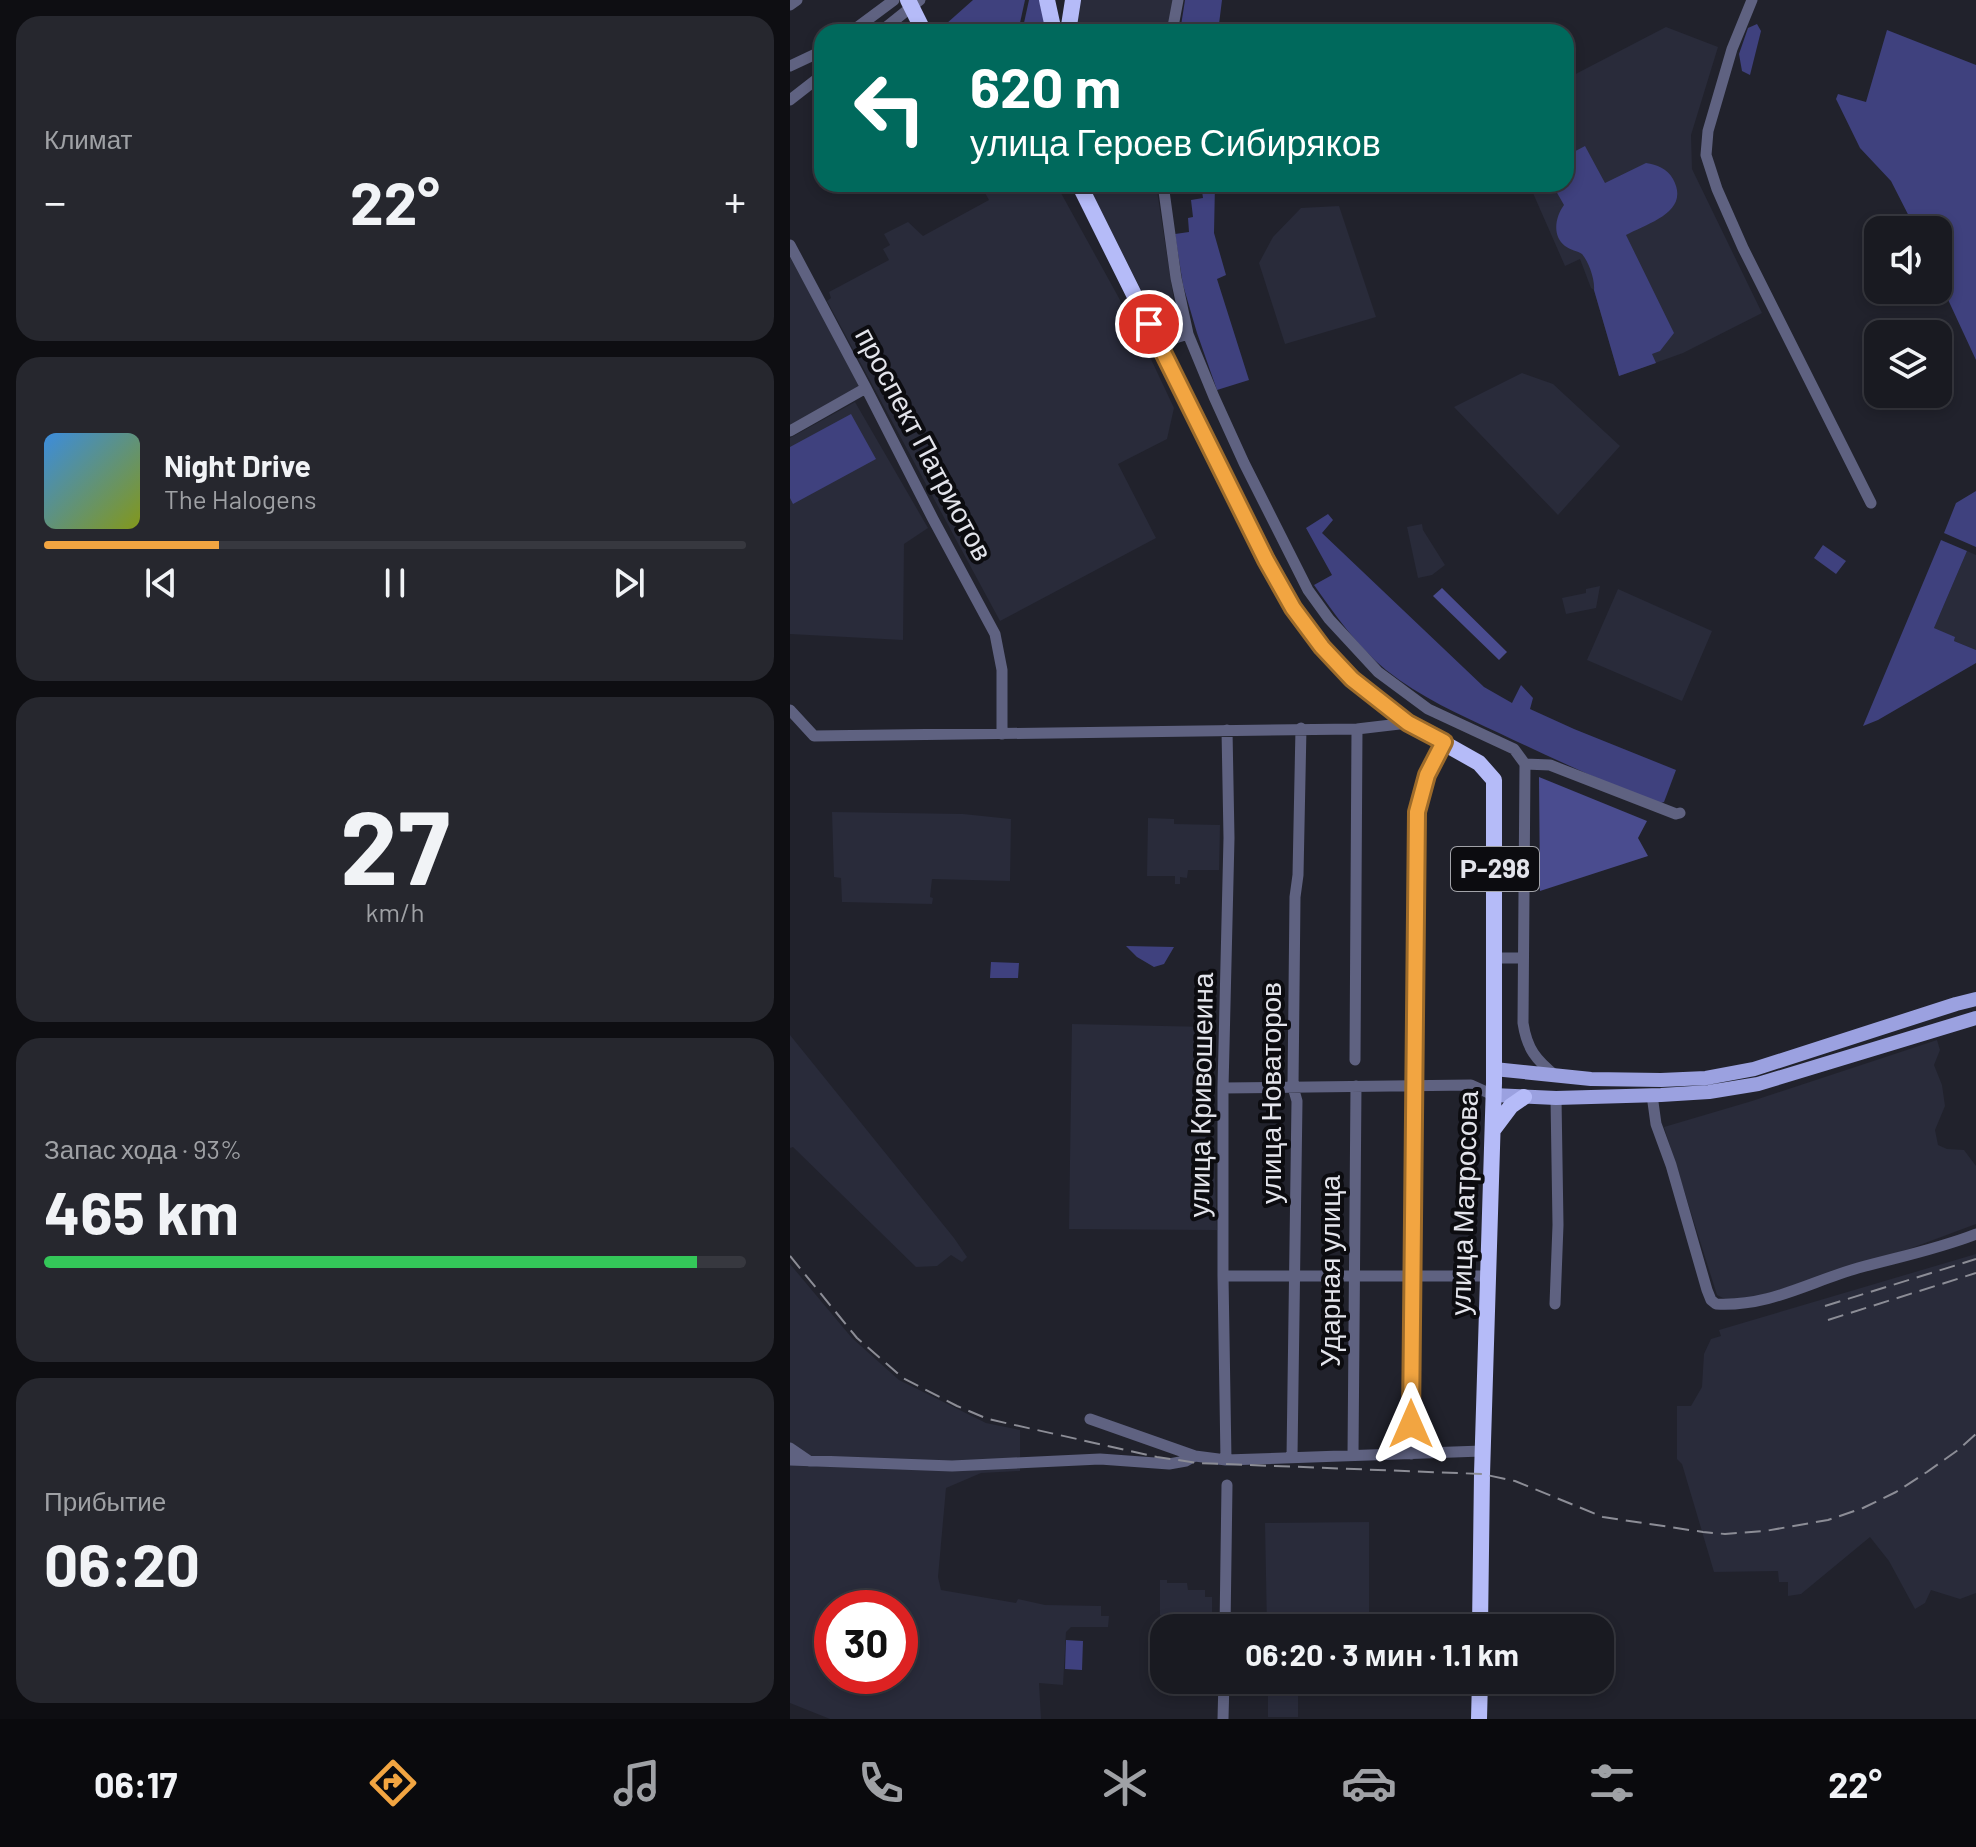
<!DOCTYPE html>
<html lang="ru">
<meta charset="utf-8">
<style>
:root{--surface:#191a21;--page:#26272e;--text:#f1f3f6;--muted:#9fa1a5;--line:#37383f;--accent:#f2a541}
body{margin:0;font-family:Barlow,sans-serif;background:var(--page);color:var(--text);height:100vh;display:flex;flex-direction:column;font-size:30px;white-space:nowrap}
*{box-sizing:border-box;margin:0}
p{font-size:26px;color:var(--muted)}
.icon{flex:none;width:44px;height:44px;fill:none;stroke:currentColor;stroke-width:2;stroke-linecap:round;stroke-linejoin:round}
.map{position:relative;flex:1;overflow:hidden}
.details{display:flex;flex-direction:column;gap:16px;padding:16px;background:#0e0e12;width:790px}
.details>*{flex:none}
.hud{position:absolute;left:24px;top:24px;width:760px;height:168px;border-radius:24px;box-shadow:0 4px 12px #0003,0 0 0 2px var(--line);background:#00695c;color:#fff;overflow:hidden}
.controls{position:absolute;left:1074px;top:216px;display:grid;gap:16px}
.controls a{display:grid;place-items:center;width:88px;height:88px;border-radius:16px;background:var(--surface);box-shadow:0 4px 12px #0003,0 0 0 2px var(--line);font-size:40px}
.speed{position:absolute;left:24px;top:1590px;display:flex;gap:16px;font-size:40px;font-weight:700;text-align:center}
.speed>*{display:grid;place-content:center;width:104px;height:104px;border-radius:50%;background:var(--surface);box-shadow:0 4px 12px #0003,0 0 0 2px var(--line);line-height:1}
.speed .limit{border:12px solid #d22;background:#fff;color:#111}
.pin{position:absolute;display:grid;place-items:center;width:68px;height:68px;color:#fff;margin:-34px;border:4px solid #fff;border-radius:50%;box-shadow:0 2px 8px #0007}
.me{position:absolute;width:88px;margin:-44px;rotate:0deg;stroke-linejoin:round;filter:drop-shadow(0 0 6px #0008)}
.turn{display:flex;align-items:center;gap:28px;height:168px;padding:0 24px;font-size:36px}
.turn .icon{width:104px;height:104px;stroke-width:2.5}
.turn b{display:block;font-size:56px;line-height:68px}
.big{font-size:60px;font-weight:700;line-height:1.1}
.details .tile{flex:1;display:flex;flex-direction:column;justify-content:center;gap:12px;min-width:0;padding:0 28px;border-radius:24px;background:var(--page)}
.details .dial{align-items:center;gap:0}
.dial b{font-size:104px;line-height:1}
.song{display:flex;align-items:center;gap:24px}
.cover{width:96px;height:96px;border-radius:12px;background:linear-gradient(135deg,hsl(210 70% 55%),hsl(70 70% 35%))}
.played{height:8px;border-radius:4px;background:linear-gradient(90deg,var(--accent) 25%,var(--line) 25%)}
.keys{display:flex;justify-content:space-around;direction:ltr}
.heat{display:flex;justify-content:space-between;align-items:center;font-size:44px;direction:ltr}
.charge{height:12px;border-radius:6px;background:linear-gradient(90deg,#34c759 93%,var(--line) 0)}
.trip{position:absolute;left:360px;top:1614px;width:464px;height:80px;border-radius:24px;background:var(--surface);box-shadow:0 4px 12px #0003,0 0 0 2px var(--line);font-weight:700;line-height:80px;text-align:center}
.dock{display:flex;height:128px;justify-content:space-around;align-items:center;background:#0a0a0d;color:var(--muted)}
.dock .icon{width:56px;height:56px}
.dock .selected{color:var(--accent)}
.dock b{font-size:36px;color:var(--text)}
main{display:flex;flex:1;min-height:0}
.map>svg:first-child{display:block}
.built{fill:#292b3a;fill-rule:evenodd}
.green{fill:#3f417e}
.forest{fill:#4a4c8f}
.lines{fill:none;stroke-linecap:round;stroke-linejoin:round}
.minor{stroke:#5f6281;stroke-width:11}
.major{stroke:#9ba1e0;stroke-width:14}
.highway{stroke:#b5bbf8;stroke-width:16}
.rail{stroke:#8c8d96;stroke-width:2;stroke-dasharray:16 8;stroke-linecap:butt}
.route-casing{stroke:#9d6b2a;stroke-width:20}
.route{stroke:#f2a541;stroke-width:14}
.labels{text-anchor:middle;stroke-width:8;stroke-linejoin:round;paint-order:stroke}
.shield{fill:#0c0c10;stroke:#a2a3a9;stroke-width:2}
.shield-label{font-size:26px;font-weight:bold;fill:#e3e4eb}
.street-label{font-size:28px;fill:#e3e4eb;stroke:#0c0c10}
</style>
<main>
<section class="details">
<div class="tile"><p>Климат</p>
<div class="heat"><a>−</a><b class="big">22°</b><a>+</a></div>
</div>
<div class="tile">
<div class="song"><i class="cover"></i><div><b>Night Drive</b><p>The Halogens</p></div></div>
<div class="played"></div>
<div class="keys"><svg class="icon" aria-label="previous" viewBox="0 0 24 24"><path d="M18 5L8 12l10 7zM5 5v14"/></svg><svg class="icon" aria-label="pause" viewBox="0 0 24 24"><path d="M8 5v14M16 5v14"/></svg><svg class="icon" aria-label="next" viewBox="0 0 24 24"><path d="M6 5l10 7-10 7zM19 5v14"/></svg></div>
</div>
<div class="tile dial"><b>27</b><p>km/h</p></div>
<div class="tile"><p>Запас хода · 93%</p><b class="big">465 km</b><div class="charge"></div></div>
<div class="tile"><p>Прибытие</p><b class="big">06:20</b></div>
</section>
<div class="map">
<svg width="1186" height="1719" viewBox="0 0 1186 1719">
<rect width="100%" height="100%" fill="#21222c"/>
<path class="built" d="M288 0H385L378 32H284Z
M876 27 928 47 901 135 902 169 972 313 893 353 829 376 804 290 801 288 790 259 775 266 739 184H776V79Z
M190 184H266L351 338 384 408 377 439 328 464 366 538 210 621 37 301 41 298 39 292 99 260 93 249 100 245 94 234 118 222 133 236 199 200Z
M297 184H366L388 327 368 323Z
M549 206 586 317 495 344 469 263 483 237 511 208Z
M0 257 71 386 0 427Z
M732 373 763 384 830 446 768 515 664 407Z
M65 402 138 528 114 544 113 640 0 634V438Z
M632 524 633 530 655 565 642 575 628 578 617 527Z
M1177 551 1186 555V650L1164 641 1165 638 1144 628Z
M810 586 806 608 776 614 772 598 796 593V589Z
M828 589 922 631 892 701 797 660Z
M42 812 173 814 221 819 220 881 142 879 140 897 143 898 142 904 52 902 51 878 44 877Z
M358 818 384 819V824L430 825 429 870H398L397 878 390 877V884H385V876H357Z
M282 1024 419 1027 427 1230 279 1229Z
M0 1035 164 1238 177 1257 172 1262 161 1255 147 1266 126 1267 3 1147 0 1148Z
M1147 1040 1150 1050 1144 1065 1152 1085 1155 1106 1145 1130 1148 1145 1157 1149 1174 1150 1186 1166V1224L1119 1249 959 1299 937 1300 927 1295 874 1127 962 1101Z
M1186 1254V1593L1170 1599 1141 1590 1135 1603 1125 1609 1099 1561 1080 1537 1011 1594 998 1596V1582H989L988 1571 924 1572 892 1464 887 1459V1406H901L912 1387 914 1354 921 1339 931 1336 929 1330Z
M0 1264 62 1338 109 1380 196 1423 230 1430V1471L191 1473 156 1488 148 1577 151 1590 226 1603 228 1599 255 1605 311 1606V1616H319L318 1627H281L276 1632 273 1685 249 1683 251 1719H40L0 1703ZM42 1608H110V1676H42Z
M579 1522V1628H477L475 1523Z
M370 1580H377V1583H397L398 1590H415V1597H422V1628H378V1625H373V1616L370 1615Z
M478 1680H508V1717H478Z"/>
<path class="green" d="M183 0H235L228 32H147L146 31 156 24Z
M239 0H249L257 32H232Z
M395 0H432L428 32H390Z
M967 24 971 31 960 75 952 71 949 54 958 28Z
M1097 30 1186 65V360L1148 278V230H1126L1101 181 1070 148 1046 99 1048 94 1076 102Z
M795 146 815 183 856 163C867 165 877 168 883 179 901 212 858 223 836 235L884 333 870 351 862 354 866 363 829 376 804 290C805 280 799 262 792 254 788 251 780 250 775 246 762 236 765 217 774 205L762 184H776V156Z
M411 184H425L424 233 436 275 427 279 459 380 427 390 407 333 393 285 385 234 399 232 398 218 403 217 401 200 413 198Z
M61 414 86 459 3 504 0 498V447Z
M1186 491V547L1154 533 1166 503Z
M538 514 543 520 532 533 694 687 722 703 731 685 743 698 740 709 784 729 886 770 874 802 867 804C813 781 761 758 709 733 670 715 630 697 596 670 567 646 545 615 524 585L542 575 516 528Z
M1151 540 1177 551 1144 628 1165 637 1164 641 1186 650V663L1088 720 1073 726Z
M1033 545 1056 561 1046 574 1024 558Z
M336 946 384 947 374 964 364 967 347 957Z
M201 962 229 963 228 978H200Z
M276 1640 293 1641 292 1670 275 1669Z"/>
<path class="forest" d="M652 588 717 652 709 660 643 596Z
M749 777 857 821 848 838 858 856 750 891Z"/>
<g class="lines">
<path class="minor" d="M962 0 942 49 918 131 916 155 927 189 953 248 1081 503
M0 5 7 0
M61 32 104 0
M90 32 130 0
M382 32 388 0
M0 66 32 51
M0 100 32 75
M373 184 386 278 398 334 424 397 454 463 518 590 539 619 588 672 638 709 724 749 735 764
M0 245 76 388 143 519 205 634 212 670V734
M369 343 398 334
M0 431 76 388
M0 710 24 736 567 729 618 723
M735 764 733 1023C737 1049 746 1060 766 1076
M735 764 760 765 886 814 890 813
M704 958H732
M565 1060 567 729
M433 1088 681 1085 703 1095
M862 1095 866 1124 881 1165 917 1290 921 1300 926 1304C979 1307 1019 1282 1068 1268 1108 1257 1148 1249 1186 1234
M433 1276H697
M765 1304 768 1225 766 1098
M300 1419 405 1456 436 1460 692 1451
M0 1448 19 1461
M621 1454 627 812 637 775 654 742
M563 1455 566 1086
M502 1457 507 1101 503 1087 505 897 508 875 511 728
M0 1460 162 1466 310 1459 379 1464 396 1461 405 1456
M436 1460 433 1276V1088L439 838 437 730
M435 1628 437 1485
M433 1719 434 1680"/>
<path class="major" d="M704 1069 801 1079 871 1080 916 1078 964 1069 1166 1004 1186 999
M703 1095 766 1098 871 1095 919 1092 968 1084 1186 1018"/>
<path class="highway" d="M118 0 134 32
M257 0 264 32
M278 32 283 0
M289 184 476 560 503 608 532 647 562 679 618 723 689 763 704 780V1083L692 1474 690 1628
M703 1130 721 1106 734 1097
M689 1719 690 1680"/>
<path class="rail" d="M0 1256 67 1338 113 1378 167 1406 198 1419 367 1457 408 1463 692 1474 725 1481 813 1517 913 1532 935 1534 975 1531 1038 1520 1073 1508 1106 1492 1137 1472 1168 1450 1186 1434
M1035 1306 1186 1259
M1038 1320 1186 1273"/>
</g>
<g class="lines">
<g class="route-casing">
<path id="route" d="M359 324 476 560 503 608 532 647 562 679 618 723 654 742 637 775 627 812 621 1424"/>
</g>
<use href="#route" class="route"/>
</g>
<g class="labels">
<rect class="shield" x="661" y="847" width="88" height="44" rx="6"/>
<g class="shield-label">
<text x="705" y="878">Р-298</text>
</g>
<g class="street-label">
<text transform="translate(134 444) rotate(62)" y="10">проспект Патриотов</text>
<text transform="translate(481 1093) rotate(-90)" y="10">улица Новаторов</text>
<text transform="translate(411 1095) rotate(-89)" y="10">улица Кривошеина</text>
<text transform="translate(674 1203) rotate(-88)" y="10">улица Матросова</text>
<text transform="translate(540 1271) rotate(-90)" y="10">Ударная улица</text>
</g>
</g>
</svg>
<div class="controls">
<a><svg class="icon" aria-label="sound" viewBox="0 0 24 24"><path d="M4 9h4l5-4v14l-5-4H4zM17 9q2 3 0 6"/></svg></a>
<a><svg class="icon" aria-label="layers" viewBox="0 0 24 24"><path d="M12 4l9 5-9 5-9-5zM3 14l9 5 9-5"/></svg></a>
</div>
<div class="speed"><div class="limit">30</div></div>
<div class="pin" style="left:359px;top:324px;background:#d93025"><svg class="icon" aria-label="arrive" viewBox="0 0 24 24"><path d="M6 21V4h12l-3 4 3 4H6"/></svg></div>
<svg class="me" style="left:621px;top:1424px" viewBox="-20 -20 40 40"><path d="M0-17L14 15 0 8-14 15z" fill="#f2a541" stroke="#fff" stroke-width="4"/></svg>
<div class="trip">06:20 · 3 мин · 1.1 km</div>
<div class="hud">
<div class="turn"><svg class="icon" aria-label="left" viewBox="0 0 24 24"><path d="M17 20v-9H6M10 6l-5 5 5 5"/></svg><div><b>620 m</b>улица Героев Сибиряков</div></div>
</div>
</div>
</main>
<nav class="dock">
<b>06:17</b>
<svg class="icon selected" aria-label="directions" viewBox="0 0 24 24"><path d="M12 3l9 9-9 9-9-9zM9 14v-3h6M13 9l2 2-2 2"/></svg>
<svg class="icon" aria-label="music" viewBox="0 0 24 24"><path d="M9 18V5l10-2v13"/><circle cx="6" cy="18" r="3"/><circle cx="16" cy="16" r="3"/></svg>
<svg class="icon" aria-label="phone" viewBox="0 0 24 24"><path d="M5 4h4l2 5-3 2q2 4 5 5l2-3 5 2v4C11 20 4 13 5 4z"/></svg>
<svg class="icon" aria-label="climate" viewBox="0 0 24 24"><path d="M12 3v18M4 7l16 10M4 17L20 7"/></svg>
<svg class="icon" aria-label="car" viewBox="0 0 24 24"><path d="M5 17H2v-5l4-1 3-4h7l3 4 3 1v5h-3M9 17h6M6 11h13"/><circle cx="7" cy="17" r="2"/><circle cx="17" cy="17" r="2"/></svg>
<svg class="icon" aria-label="filters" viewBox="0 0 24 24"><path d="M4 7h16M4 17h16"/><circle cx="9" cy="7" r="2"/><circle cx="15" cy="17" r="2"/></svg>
<b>22°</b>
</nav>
